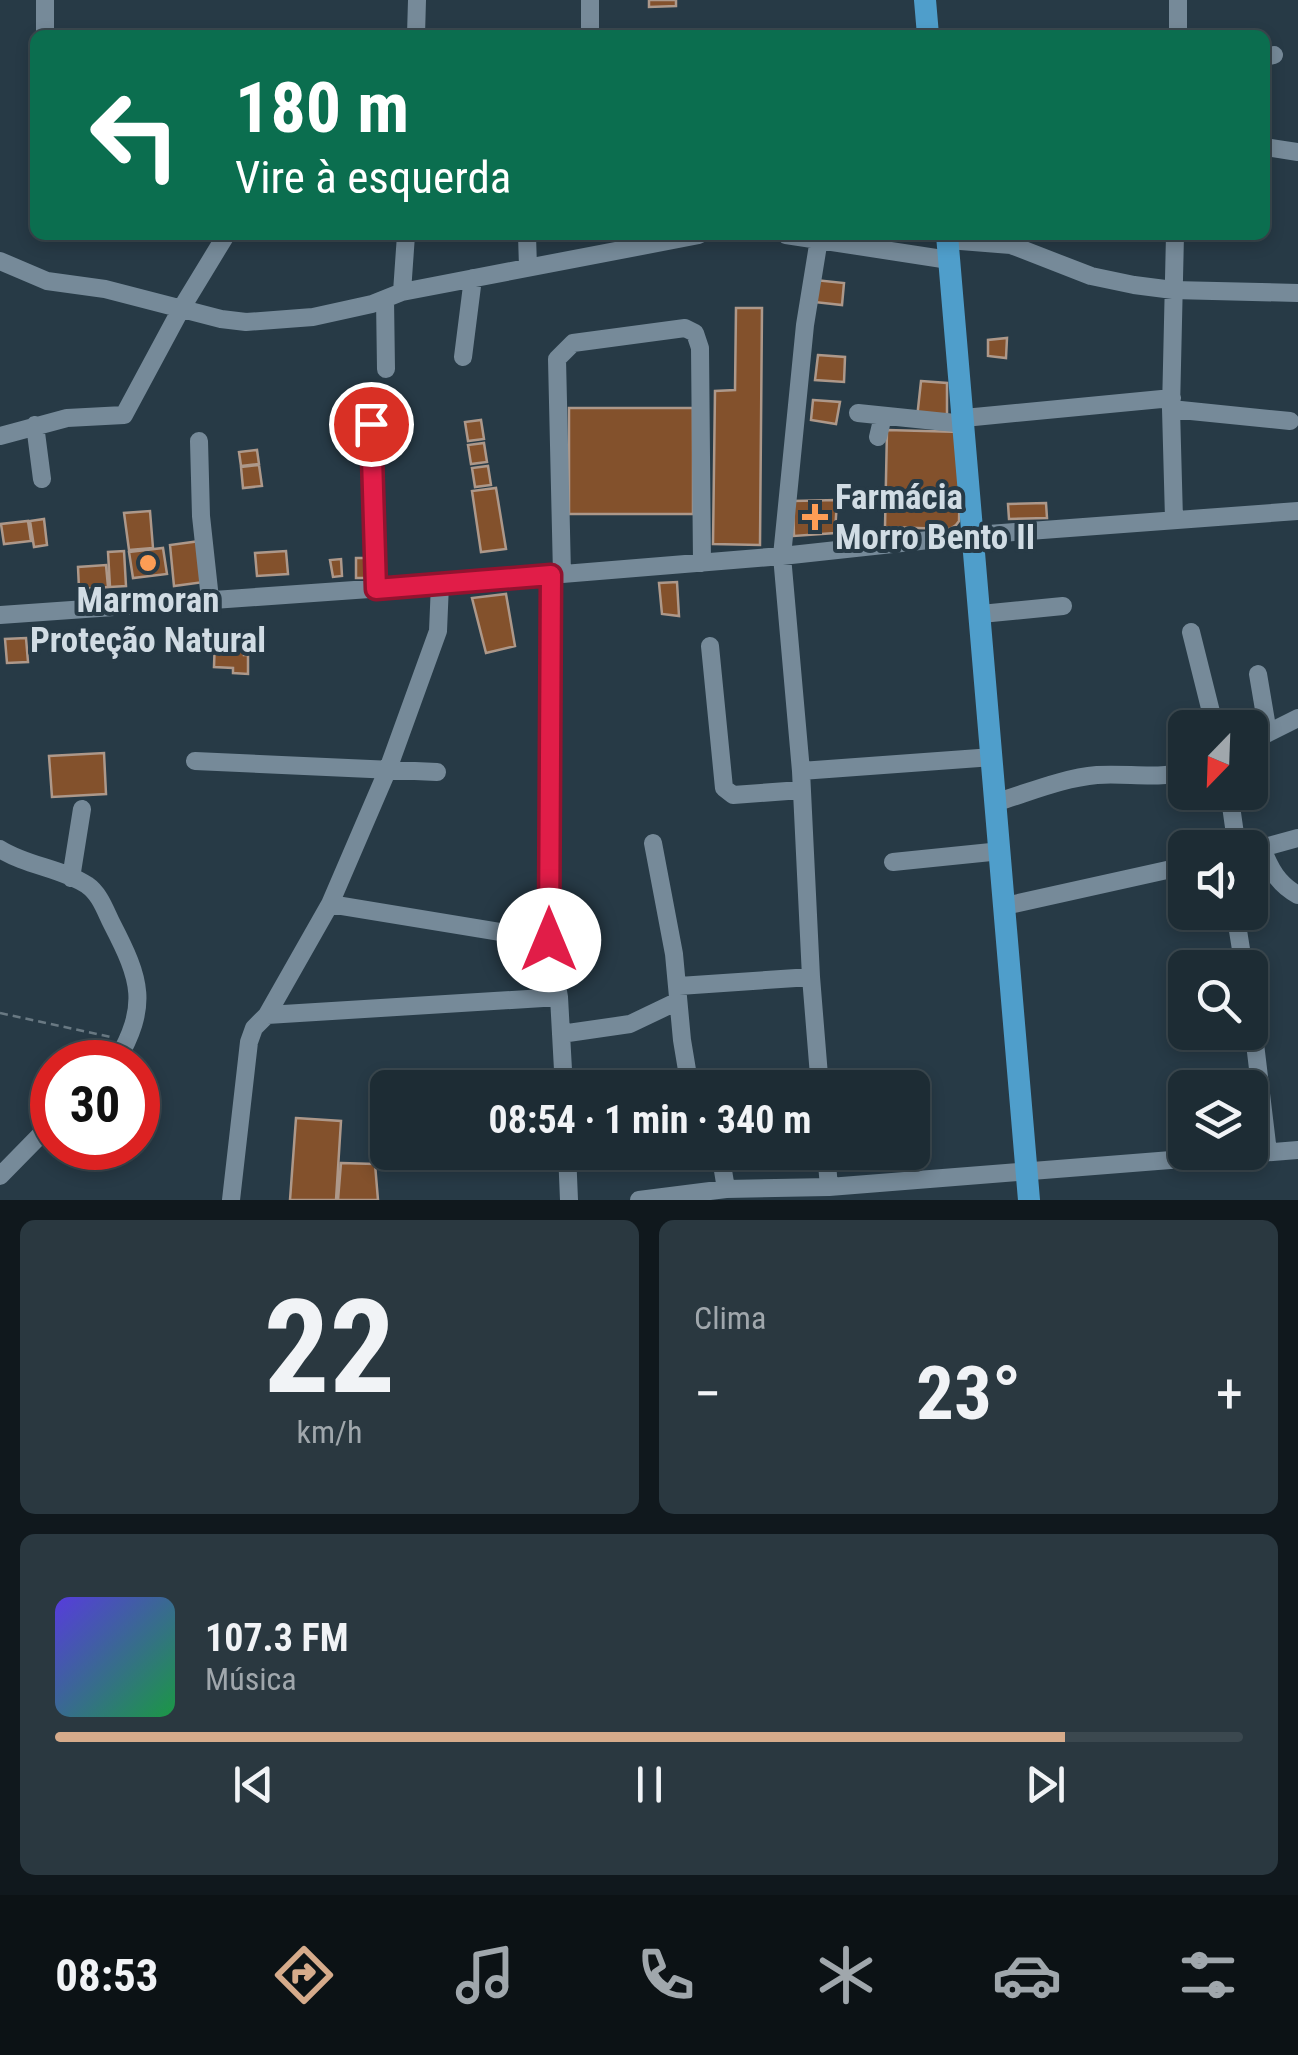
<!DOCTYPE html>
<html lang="pt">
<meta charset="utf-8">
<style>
:root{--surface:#1d2c34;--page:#2a3840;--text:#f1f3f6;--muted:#a0a7ac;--line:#3b484f;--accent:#d6ab8b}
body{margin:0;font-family:"Roboto Condensed",sans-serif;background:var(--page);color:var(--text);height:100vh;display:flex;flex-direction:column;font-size:38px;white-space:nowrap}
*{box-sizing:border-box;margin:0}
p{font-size:32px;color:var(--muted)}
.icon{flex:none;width:55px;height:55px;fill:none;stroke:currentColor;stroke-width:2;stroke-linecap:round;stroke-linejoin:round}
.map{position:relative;height:1200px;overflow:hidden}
.sheet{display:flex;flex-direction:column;gap:20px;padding:20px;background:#10181d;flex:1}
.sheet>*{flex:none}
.banner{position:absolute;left:30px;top:30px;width:1240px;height:210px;border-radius:15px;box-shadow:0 5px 15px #0003,0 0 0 2px var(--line);background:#0b6e4f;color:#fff;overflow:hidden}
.needle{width:65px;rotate:203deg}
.tools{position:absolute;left:1168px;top:710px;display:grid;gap:20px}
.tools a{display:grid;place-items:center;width:100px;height:100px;border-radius:15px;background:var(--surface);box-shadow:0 5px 15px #0003,0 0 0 2px var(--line);font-size:50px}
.speed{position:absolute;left:30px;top:1040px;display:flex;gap:20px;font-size:50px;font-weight:700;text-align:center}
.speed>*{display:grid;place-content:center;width:130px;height:130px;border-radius:50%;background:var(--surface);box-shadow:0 5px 15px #0003,0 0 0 2px var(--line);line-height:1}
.speed .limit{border:15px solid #d22;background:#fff;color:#111}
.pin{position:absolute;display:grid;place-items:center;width:85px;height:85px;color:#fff;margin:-42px;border:5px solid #fff;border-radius:50%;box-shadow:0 2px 10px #0007}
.me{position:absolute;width:110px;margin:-55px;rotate:0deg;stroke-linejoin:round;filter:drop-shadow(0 0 8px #0008)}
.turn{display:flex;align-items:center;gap:35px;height:210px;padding:0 40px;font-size:45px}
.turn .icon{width:130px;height:130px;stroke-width:2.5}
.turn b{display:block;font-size:70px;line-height:85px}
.big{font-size:75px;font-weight:700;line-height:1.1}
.sheet .widget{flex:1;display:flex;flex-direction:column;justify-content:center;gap:15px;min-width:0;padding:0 35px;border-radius:15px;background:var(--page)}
.sheet .dial{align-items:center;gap:0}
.dial b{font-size:130px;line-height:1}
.song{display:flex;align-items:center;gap:30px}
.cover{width:120px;height:120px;border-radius:15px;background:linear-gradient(135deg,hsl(250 70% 55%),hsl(140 70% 35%))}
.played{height:10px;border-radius:5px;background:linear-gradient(90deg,var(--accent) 85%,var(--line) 85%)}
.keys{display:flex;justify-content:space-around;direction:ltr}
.heat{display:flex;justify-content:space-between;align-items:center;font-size:55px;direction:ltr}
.sheet .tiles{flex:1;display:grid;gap:20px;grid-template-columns:1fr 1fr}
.widget:last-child{grid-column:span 2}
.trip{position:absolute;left:370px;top:1070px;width:560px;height:100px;border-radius:15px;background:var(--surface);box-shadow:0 5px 15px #0003,0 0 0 2px var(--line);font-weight:700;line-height:100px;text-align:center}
.dock{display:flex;height:160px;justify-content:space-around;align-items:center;background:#0c1215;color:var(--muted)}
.dock .icon{width:70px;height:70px}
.dock .selected{color:var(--accent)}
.dock b{font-size:45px;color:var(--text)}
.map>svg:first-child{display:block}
.building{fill:#83512c;stroke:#ad988a;stroke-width:2.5}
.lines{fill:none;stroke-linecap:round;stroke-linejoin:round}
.path{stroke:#697983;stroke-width:2.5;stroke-dasharray:8 5;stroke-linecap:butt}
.minor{stroke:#768a99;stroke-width:18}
.major{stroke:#4f9ecb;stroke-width:22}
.route-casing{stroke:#92132f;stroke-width:25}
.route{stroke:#e11d48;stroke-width:18}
.poi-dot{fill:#fd9d55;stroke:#273a46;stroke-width:4}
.labels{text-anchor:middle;stroke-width:8;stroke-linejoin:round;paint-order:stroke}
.poi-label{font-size:35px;font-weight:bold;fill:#d1dce4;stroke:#273a46;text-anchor:start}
</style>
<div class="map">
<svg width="1298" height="1200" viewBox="0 0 1298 1200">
<rect width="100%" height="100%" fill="#273a46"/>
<path class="building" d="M649 0H676V6L649 7Z
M815 280 844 283 842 305 814 302Z
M736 308H762L760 545 713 544 715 391 735 390Z
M1007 338 1006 358 988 356V340Z
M818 355 845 357 844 382 815 380Z
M921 381 947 383V420L917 418Z
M813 400 840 402 836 424 811 420Z
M569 408H693V514H569Z
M481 420 484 439 468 441 465 422Z
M887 430 961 432 959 521 956 525 950 529 885 527Z
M484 443 487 462 471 464 468 445Z
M257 450 259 464 241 466 239 452Z
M259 465 262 486 243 488 241 467Z
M488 466 491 485 475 487 472 468Z
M496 488 506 549 481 552 472 491Z
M837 500 835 533 794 536 793 501Z
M1046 503 1047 518 1009 519 1008 504Z
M150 511 153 548 129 550 124 513Z
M44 519 47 545 34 547 30 521Z
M28 521 31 541 4 544 1 524Z
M200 541 204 582 174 586 170 545Z
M163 548 167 574 133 578 129 552Z
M124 551 126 586 110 587 108 552Z
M286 551 288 574 257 576 255 553Z
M356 558H370L371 578H356Z
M341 559 342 576 333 577 330 560Z
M106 565 108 587 79 589 78 567Z
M677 582 679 616 662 614 659 583Z
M506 594 515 646 486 653 472 598Z
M215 637 227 638V643H244V655H248V674L233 673V668L214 667Z
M26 638 28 662 7 663 5 639Z
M104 753 106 794 52 797 49 756Z
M296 1118 341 1121 336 1200H290Z
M341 1163 375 1164 378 1200H338Z"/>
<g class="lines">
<path class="path" d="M0 1013 111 1037"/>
<path class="minor" d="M45 0V35
M416 35 417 0
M590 35V0
M1178 35V0
M1265 57 1274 55
M1265 147 1298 152
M527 235 528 267
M786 235 949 260
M819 239 805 325 782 556 801 771 811 977 820 1088
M948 240 1011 245 1091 276 1134 285 1173 290 1298 293
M0 261 47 281 105 289 221 319 246 322 313 317 372 304 402 292 699 235
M402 292 406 235
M385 299 386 369
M463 357 473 278
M1171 409 1290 421
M858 413 965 424
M964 418 1172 398
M371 423 377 589
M35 425 42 479
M0 436 67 418 124 415 181 309 226 235
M878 437 883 416
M199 441 201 516 210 599
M1174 519 1171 409 1175 235
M562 574 557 359 573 343 685 328 695 333 700 348 702 563
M551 575 549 940 559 997 564 1088
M981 614 1063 606
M0 615 440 584 782 556 975 535 1298 511
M1191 632 1215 728
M710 646 724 788 733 795 801 790
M1258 674 1268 733
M1250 742 1298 718
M195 761 437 772
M801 771 993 757
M1229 792 1237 848
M997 802C1030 792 1063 778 1097 775 1127 773 1156 779 1185 772
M653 843 674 954 682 1040 690 1088
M1262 848C1270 869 1278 884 1298 895
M0 849C27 866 61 868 87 885 100 894 105 910 112 924 141 980 149 1005 116 1062
M1250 851 1298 838
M893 862 1001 851
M71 878 82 809
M330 904 549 940
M1005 906 1185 866
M1235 912 1244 968
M679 986 811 977
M1250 1002 1268 1152
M267 1015 559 997
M561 1034 630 1024 678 1001
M567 1152 569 1200
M720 1152 726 1189
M826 1152 829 1187
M0 1176 52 1123
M231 1200 249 1042 254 1028 267 1015 330 904 388 769 438 631 440 584
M639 1200 726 1189 829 1187 1298 1150"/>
<path class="major" d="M925 0 928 35
M947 235 1029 1200"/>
</g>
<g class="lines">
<g class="route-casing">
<path id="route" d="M371 424 376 589 551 575 549 940"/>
</g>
<use href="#route" class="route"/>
</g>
<g class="poi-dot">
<path d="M810 502h10v10h10v10h-10v10h-10v-10h-10v-10h10z"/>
<circle cx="148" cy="563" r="10"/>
</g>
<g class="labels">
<g class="poi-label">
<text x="835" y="509">Farmácia<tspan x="835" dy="40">Morro Bento II</tspan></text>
<text x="148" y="612" text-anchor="middle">Marmoran<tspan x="148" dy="40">Proteção Natural</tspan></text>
</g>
</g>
</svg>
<div class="tools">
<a><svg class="needle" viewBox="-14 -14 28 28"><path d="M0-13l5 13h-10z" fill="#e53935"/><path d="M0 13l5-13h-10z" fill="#a0a7ac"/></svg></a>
<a><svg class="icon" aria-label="sound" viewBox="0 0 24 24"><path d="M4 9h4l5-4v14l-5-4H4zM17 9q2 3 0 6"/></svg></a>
<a><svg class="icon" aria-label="search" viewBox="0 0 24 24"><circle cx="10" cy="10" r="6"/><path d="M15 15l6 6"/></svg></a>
<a><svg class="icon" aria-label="layers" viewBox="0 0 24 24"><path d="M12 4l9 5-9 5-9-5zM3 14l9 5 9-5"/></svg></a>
</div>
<div class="speed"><div class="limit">30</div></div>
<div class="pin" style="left:371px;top:424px;background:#d93025"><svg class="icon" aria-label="arrive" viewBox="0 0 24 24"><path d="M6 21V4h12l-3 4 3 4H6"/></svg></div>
<svg class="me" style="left:549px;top:940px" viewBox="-20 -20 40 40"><circle r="19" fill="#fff"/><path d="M0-13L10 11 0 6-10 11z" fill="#e11d48"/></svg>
<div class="trip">08:54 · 1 min · 340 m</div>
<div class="banner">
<div class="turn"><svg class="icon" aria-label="left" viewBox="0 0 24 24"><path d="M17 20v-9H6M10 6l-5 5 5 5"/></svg><div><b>180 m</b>Vire à esquerda</div></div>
</div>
</div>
<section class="sheet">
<div class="tiles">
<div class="widget dial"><b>22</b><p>km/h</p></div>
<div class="widget"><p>Clima</p>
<div class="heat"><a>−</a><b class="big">23°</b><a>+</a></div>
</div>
<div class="widget">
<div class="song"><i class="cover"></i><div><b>107.3 FM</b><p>Música</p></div></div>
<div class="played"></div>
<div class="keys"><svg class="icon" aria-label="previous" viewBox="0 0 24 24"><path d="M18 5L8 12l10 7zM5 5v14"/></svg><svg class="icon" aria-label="pause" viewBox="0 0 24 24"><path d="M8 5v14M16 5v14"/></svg><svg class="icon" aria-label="next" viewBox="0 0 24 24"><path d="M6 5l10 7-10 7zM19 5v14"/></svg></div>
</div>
</div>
</section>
<nav class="dock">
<b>08:53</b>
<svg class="icon selected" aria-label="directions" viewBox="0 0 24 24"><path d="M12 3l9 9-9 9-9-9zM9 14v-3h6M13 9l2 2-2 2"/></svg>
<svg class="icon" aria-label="music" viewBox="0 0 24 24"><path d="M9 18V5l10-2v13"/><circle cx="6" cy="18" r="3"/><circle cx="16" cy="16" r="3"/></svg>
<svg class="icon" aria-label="phone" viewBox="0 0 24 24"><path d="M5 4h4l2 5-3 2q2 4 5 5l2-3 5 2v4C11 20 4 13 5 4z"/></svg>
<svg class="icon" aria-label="climate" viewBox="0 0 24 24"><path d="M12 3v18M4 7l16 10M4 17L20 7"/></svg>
<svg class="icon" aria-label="car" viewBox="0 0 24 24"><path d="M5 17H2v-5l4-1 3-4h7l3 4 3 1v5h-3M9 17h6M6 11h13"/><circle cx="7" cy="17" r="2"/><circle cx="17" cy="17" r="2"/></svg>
<svg class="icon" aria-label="filters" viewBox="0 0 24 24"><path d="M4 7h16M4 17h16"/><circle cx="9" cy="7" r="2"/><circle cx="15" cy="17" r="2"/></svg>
</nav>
